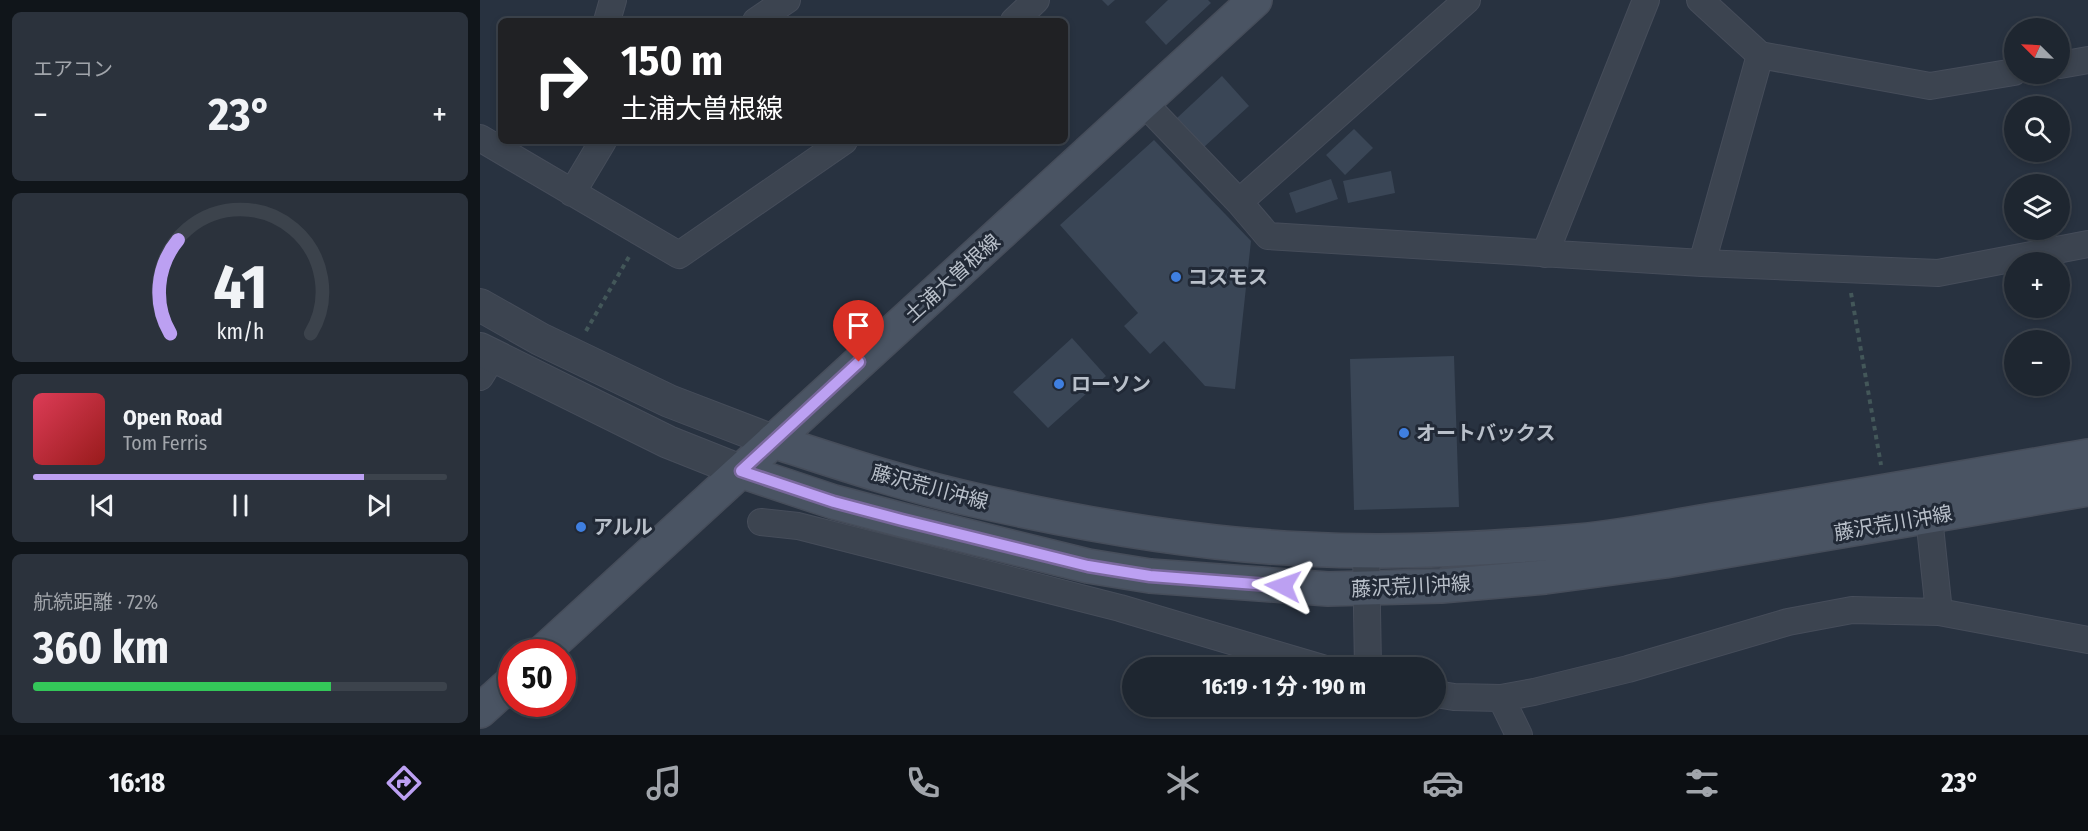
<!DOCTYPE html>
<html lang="ja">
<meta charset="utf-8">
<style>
:root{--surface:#1e2630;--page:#2b323c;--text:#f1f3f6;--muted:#a1a5ab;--line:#3c434c;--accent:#bca0f2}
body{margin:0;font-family:"Fira Sans Condensed","Noto Sans JP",sans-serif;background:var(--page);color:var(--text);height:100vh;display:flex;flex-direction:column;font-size:22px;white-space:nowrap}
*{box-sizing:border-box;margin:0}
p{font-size:20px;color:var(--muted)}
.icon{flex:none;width:33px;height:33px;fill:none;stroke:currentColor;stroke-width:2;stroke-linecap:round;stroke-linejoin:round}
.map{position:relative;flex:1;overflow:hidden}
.drawer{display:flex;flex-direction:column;gap:12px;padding:12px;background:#10151a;width:480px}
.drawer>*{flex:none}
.hud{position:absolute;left:18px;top:18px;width:570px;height:126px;border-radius:9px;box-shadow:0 3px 9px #0003,0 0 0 2px var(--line);background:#202124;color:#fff;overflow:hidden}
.needle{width:39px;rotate:294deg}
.fabs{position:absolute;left:1524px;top:18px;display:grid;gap:12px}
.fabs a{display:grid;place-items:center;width:66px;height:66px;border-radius:50%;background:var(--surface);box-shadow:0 3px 9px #0003,0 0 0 2px var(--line);font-size:30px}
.speed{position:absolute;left:18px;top:639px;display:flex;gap:12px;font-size:30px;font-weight:700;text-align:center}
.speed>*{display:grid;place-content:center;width:78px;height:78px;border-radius:50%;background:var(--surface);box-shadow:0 3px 9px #0003,0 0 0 2px var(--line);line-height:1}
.speed .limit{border:9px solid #d22;background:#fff;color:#111}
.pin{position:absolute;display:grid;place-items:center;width:51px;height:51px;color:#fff;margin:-62px -26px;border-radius:50% 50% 50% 0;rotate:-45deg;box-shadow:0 0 6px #0007}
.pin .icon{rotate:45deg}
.me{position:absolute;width:66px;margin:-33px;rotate:274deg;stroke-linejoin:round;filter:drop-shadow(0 0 4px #0008)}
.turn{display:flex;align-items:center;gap:21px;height:126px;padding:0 24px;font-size:27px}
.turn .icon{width:78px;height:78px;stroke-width:2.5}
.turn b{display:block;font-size:42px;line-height:51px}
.big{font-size:45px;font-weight:700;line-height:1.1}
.drawer .tile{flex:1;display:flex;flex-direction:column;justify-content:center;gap:9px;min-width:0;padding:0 21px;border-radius:9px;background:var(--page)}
.drawer .dial{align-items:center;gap:0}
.dial svg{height:156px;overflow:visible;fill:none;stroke:var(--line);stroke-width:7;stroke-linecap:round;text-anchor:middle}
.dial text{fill:var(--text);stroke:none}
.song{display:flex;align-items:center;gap:18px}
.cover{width:72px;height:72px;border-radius:9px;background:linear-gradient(135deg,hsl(350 70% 55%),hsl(0 70% 35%))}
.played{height:6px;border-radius:3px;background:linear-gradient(90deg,var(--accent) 80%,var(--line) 80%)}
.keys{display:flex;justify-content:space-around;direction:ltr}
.heat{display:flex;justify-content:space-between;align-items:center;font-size:33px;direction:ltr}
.charge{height:9px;border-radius:4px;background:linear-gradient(90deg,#34c759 72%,var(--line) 0)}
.trip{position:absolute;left:642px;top:657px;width:324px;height:60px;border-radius:30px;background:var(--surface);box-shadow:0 3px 9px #0003,0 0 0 2px var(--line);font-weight:700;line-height:60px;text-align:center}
.tab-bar{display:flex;height:96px;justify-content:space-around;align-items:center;background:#0c0f13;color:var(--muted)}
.tab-bar .icon{width:42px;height:42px}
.tab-bar .selected{color:var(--accent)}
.tab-bar b{font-size:27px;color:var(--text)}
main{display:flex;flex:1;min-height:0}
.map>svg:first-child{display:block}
.building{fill:#3a4656}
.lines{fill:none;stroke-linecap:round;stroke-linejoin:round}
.minor-casing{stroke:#464d5a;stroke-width:28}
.tertiary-casing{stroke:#464d5a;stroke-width:34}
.secondary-casing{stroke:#464d5a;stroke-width:36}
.path{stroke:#435759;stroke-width:4;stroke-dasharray:4.5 4.5;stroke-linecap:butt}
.minor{stroke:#3c4450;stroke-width:26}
.tertiary{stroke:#3c4450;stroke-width:32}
.secondary{stroke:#4a5463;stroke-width:33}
.route-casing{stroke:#7a689d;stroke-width:15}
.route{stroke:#bca0f2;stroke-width:10}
.shop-dot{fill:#3f7fe0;stroke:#212936;stroke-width:2}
.labels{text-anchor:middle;stroke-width:6;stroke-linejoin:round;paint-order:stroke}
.poi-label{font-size:20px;font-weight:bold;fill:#b9c0ca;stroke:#212936;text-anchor:start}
.street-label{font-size:20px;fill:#b9c0ca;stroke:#212936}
</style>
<main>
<section class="drawer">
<div class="tile"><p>エアコン</p>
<div class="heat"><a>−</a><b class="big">23°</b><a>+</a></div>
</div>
<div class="tile dial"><svg viewBox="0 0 100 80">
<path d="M14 69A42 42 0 1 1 86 69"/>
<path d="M14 69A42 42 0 0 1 18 21" stroke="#bca0f2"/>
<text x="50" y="56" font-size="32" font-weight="700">41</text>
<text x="50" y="72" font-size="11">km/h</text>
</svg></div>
<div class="tile">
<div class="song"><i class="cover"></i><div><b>Open Road</b><p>Tom Ferris</p></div></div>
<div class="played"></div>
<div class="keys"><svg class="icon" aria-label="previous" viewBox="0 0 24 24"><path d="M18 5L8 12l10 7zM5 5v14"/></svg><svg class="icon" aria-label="pause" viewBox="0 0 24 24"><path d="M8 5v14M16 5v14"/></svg><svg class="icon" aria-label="next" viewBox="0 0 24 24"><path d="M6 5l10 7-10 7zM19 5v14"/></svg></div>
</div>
<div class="tile"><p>航続距離 · 72%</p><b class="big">360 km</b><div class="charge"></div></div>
</section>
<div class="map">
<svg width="1608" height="735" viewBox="0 0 1608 735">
<rect width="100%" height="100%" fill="#283240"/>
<path class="building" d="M622 0H635L628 6Z
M688 0H728L731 3 686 45 665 22Z
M742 76 769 106 724 147 697 118Z
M874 129 893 148 865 175 846 155Z
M674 140 771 241 755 389 725 386 684 341 670 354 644 326 658 313 580 225Z
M911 171 915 193 868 203 863 181Z
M851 179 858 199 816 213 809 193Z
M592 338 626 376 568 428 533 392Z
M974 356 979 507 874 510 870 359Z"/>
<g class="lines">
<g class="minor-casing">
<path id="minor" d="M1220 0 1280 55 1450 86 1534 72
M127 21 133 0
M276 21 307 0
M534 21 556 0
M1580 65 1608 60
M663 102 759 202 788 236 1222 263 1458 273 1608 244
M0 138 199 255 364 141
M92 193 123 141
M759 202 987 0
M1065 254 1166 0
M1222 263 1280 55
M0 377 13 356
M1449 517 1459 612 1608 640
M281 522 318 526 640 608 842 668
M886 551 888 668
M956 694 974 697 1021 698 1054 692 1148 669 1308 622 1372 610 1459 612
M1021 698 1039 735"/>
</g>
<g class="tertiary-casing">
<path id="tertiary" d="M0 305 60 339 189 401 293 441
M0 349 188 442 261 471"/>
</g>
<g class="secondary-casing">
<path id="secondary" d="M293 441C361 463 429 486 499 501 606 525 714 544 824 549 915 554 1008 549 1098 541 1152 536 1205 524 1257 516 1375 497 1491 476 1608 456
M261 471 354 502 422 520 608 566 670 576 848 589 961 586 1065 577 1185 561 1608 489
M63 652 775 0
M0 711 32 682"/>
</g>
<path class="path" d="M1371 293 1401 465
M106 331 150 255"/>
<use href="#minor" class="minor"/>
<use href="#tertiary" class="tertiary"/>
<use href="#secondary" class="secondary"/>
</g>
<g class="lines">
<g class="route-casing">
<path id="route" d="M379 362 261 471 354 502 422 520 608 566 670 576 803 586"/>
</g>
<use href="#route" class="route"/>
</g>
<g class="shop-dot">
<circle cx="696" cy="277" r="6"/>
<circle cx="579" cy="384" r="6"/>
<circle cx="924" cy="433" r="6"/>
<circle cx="101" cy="527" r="6"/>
</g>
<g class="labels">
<g class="poi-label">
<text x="708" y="284">コスモス</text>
<text x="591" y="391">ローソン</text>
<text x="936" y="440">オートバックス</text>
<text x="113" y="534">アルル</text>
</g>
<g class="street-label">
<text transform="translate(472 278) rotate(-42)" y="7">土浦大曽根線</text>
<text transform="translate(450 487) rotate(15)" y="7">藤沢荒川沖線</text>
<text transform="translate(1413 523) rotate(-10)" y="7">藤沢荒川沖線</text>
<text transform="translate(931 586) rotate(-3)" y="7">藤沢荒川沖線</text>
</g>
</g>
</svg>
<div class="fabs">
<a><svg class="needle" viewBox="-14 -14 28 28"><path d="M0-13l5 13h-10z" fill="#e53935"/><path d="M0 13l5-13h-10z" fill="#a1a5ab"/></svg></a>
<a><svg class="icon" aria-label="search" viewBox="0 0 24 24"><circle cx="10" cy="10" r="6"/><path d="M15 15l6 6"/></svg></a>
<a><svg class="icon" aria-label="layers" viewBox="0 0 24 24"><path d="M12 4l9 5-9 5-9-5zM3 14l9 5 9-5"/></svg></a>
<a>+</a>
<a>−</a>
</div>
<div class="speed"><div class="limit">50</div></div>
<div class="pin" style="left:379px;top:362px;background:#d93025"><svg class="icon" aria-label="arrive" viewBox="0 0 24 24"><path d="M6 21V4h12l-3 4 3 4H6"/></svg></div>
<svg class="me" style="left:803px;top:586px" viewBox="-20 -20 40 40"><path d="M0-17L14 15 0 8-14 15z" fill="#bca0f2" stroke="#fff" stroke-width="4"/></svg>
<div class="trip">16:19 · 1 分 · 190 m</div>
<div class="hud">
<div class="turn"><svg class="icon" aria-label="right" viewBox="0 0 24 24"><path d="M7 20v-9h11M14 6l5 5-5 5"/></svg><div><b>150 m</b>土浦大曽根線</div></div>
</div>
</div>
</main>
<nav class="tab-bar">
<b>16:18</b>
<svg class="icon selected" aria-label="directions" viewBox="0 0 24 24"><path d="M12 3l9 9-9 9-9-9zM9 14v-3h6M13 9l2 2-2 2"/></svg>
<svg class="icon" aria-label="music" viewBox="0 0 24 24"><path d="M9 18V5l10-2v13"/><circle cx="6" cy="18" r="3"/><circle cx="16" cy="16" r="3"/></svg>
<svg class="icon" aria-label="phone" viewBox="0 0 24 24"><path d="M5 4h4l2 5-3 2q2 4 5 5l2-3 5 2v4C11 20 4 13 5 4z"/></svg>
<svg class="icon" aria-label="climate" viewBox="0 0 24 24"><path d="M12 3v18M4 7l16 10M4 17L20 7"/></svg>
<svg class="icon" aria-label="car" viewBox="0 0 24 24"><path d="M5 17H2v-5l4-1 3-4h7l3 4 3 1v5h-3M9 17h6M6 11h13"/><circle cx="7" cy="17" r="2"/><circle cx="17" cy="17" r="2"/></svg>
<svg class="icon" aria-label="filters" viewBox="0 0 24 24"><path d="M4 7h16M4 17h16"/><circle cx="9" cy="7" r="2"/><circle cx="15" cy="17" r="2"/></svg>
<b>23°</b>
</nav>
